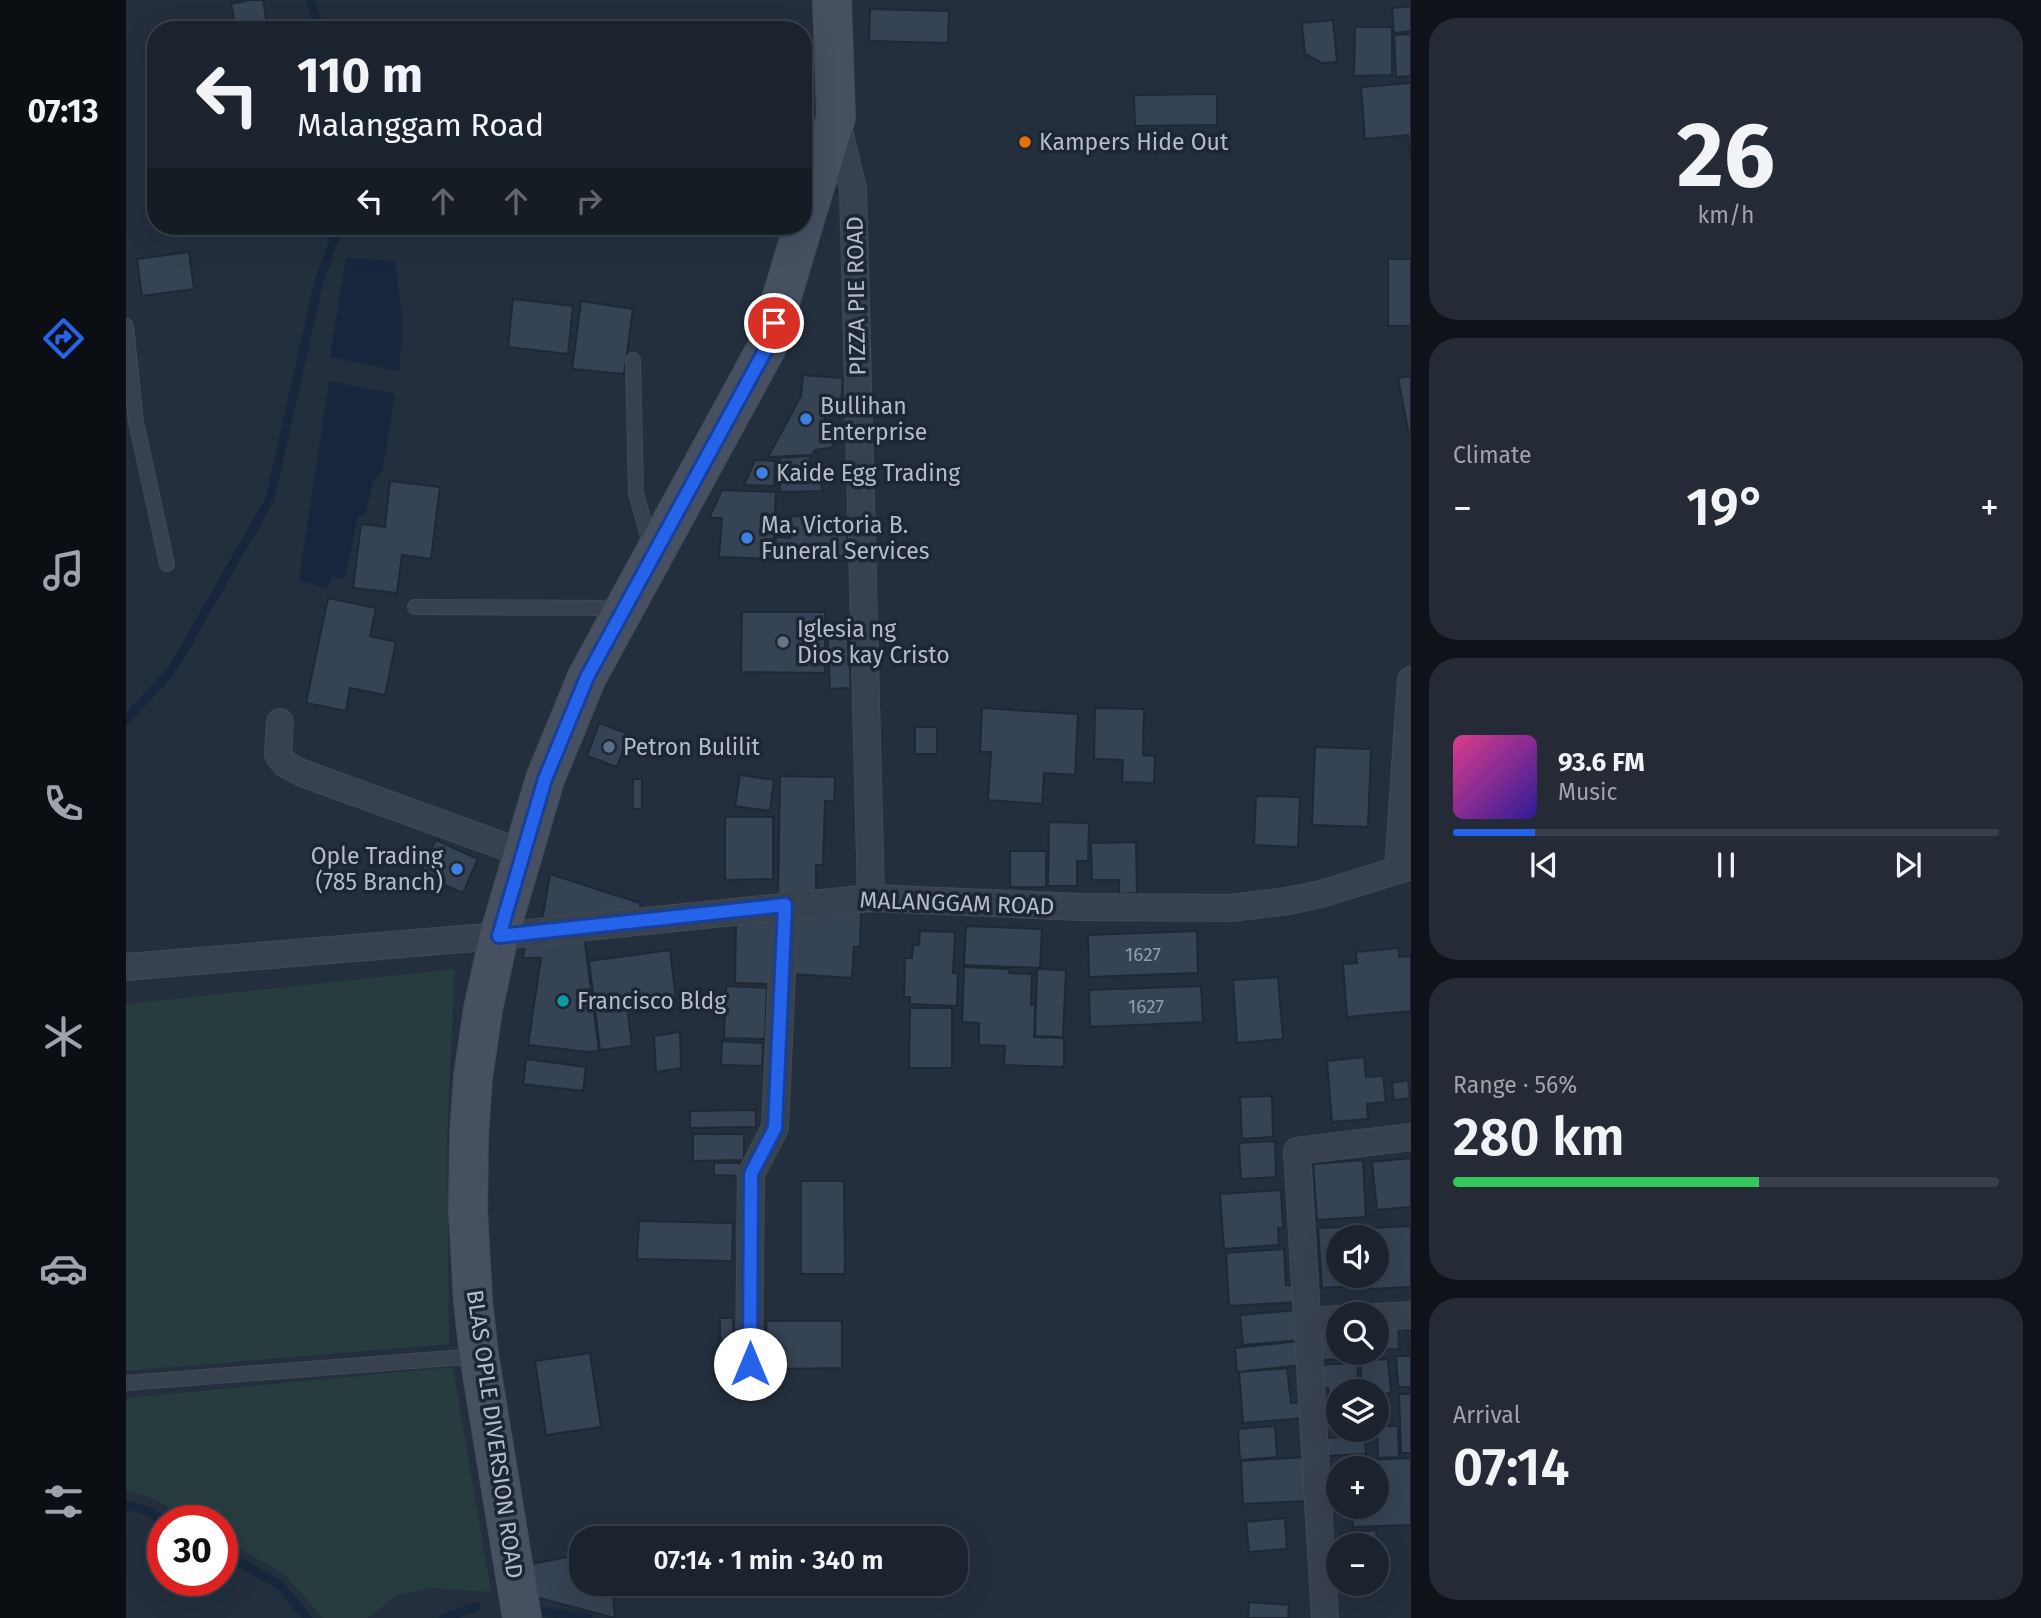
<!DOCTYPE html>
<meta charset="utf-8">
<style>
:root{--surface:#1b232e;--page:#242b36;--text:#f1f3f6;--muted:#a0a4aa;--line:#39404a;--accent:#2563eb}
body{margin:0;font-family:"Fira Sans",sans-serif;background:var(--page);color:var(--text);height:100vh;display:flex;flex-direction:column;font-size:26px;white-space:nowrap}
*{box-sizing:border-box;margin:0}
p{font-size:23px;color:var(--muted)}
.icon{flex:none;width:38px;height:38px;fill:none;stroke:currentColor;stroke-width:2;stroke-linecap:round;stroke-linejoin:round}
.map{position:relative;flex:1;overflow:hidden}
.drawer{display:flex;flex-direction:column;gap:18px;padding:18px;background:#0f1319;width:630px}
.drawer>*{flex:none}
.top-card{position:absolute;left:21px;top:21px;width:665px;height:214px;border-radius:28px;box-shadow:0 7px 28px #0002,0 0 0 2px var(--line);background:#1b232e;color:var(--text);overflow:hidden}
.fabs{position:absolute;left:1200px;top:1225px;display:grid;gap:14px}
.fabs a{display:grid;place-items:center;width:63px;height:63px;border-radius:50%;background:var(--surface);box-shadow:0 7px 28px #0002,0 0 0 2px var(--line);font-size:35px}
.speed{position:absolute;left:21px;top:1505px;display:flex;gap:14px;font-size:35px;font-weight:700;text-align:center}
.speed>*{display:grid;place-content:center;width:91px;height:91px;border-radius:50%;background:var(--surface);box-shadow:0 7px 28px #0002,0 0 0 2px var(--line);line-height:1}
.speed .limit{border:10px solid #d22;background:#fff;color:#111}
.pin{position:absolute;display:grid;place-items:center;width:60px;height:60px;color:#fff;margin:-30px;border:4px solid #fff;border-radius:50%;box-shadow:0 2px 7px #0007}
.me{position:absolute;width:77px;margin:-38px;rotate:0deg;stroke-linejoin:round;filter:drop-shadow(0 0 5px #0008)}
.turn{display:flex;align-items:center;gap:24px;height:147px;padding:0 35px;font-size:32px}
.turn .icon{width:91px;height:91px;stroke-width:2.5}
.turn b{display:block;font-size:49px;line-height:60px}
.lanes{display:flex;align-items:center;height:66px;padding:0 35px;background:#0003;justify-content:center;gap:35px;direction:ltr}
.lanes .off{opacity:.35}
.big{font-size:52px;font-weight:600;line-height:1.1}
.drawer .tile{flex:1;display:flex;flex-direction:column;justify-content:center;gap:10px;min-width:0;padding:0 24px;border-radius:28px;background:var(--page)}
.drawer .dial{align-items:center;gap:0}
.dial b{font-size:91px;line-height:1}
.song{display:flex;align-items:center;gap:21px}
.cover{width:84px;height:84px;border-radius:10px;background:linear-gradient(135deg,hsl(330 70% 55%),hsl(250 70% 35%))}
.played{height:7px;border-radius:4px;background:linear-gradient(90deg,var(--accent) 15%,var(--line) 15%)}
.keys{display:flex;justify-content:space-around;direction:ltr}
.heat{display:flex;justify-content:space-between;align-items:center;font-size:38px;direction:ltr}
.charge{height:10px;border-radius:5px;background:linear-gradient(90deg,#34c759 56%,var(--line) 0)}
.trip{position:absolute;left:443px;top:1526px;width:399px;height:70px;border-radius:28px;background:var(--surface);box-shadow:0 7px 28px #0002,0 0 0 2px var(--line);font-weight:600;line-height:70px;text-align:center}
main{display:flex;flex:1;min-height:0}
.tab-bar{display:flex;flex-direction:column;width:126px;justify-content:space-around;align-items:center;background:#0b0e12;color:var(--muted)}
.tab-bar .icon{width:49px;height:49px}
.tab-bar .active{color:var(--accent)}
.tab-bar b{font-size:32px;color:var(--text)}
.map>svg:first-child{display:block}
.green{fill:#263c3f}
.water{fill:#17263c}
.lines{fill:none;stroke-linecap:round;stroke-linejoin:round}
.stream{stroke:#17263c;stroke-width:9}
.building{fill:#364354;stroke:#1f2835;stroke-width:2}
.service-casing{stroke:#414a57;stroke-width:16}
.minor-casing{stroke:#414a57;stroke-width:28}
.secondary-casing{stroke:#414a57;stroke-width:40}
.service{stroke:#38414e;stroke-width:14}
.minor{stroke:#38414e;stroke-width:26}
.secondary{stroke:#465061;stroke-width:38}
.route-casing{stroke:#184099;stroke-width:18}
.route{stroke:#2563eb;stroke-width:12}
.food-dot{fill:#e8710a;stroke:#1d2633;stroke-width:2.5}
.shop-dot{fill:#3f7fe0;stroke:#1d2633;stroke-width:2.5}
.worship-dot{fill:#6b7280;stroke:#1d2633;stroke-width:2.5}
.service-dot{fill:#5c6f8a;stroke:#1d2633;stroke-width:2.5}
.culture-dot{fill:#0f9aa8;stroke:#1d2633;stroke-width:2.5}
.labels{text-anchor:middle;stroke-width:7;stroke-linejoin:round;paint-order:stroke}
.number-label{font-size:19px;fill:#929caa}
.poi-label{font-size:23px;fill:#b4bcc9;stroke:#1d2633;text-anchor:start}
.street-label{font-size:23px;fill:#b4bcc9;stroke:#1d2633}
</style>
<main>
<nav class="tab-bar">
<b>07:13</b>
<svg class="icon active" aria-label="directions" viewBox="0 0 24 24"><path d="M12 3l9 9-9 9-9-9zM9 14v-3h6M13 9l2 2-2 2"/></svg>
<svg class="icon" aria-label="music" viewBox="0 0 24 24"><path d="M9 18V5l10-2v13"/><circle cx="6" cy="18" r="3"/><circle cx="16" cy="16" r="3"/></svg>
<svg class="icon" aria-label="phone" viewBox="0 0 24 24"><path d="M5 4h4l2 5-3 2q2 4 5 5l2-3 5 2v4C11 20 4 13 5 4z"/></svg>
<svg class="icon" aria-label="climate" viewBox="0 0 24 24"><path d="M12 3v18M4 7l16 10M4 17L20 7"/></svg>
<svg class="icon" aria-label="car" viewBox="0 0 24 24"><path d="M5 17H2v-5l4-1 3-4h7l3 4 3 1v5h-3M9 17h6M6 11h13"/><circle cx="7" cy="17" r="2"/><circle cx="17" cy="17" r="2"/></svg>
<svg class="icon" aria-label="filters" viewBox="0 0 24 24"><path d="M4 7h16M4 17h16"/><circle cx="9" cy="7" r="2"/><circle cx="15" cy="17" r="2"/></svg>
</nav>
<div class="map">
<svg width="1285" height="1618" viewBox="0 0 1285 1618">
<rect width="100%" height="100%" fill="#242f3e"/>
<path class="green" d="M329 969 321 1138 323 1344 0 1371V1004Z
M327 1367 365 1592 304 1588 272 1595 241 1618H197L159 1575 96 1538V1521H66L31 1500 0 1490V1398Z"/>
<path class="water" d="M220 258 269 261 277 328 273 371 204 357Z
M203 381 269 394 256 473 247 481 240 514 232 517 219 578 207 577 200 588 173 580Z"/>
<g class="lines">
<path class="stream" d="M184 0 194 30
M0 720 46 670 144 499 193 281 213 226
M0 1505 19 1510 39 1521
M96 1553 154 1585 181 1618
M412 1611 462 1618
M318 1618 350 1607"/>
</g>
<path class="building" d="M124 0H137L142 30H110L105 4Z
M1285 6V31L1268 33 1266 8Z
M744 9 823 11 822 43 743 41Z
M1207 20 1211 62 1196 63 1179 54 1176 23Z
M1229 27H1266V75L1228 76Z
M1285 34V76L1270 77 1268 35Z
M1285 83V158H1284L1282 135 1239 139 1235 87Z
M1091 94V125L1009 126 1008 95Z
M63 252 68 289 16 296 11 259Z
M1262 259H1285V326H1262Z
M387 299 447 306 442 354 382 347Z
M455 301 507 309 498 374 446 369Z
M677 375 717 378 714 416 701 415 696 423 714 432 705 448 689 450 686 455 642 457 675 396Z
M1285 376V435H1283L1272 378Z
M684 456 685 476 695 475 696 491 654 492 653 458Z
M629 460 649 461 648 486 618 485Z
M264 481 314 487 305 559 276 555 271 593 227 588 235 524 259 527Z
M596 490 650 492 647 559 593 557 596 518H583Z
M665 516 722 517 720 561 649 558 650 537 664 538Z
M202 598 250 608 244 636 270 642 259 695 224 688 220 711 180 703Z
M616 612H699V673L615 672Z
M722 638 725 688 704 689 702 639Z
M856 708 952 714 949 775 918 773 916 804 862 800 865 752H854Z
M969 708 1018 709 1017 755 1029 756 1028 783 996 782 997 760 968 759Z
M473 723 503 734 491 767 461 756Z
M789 727H811V754H789Z
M1189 747 1245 749 1242 827 1186 825Z
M614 775 648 780 644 811 609 806Z
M654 776 709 777 708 801H699L697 865H690V893H652Z
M507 779H516V809H507Z
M1130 796 1174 797 1172 847 1128 845Z
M599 817H647V879L599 880Z
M923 822 963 823 962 861H951V886H922Z
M310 840 352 859 337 893 294 874Z
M1010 842 1011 893 993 894V880H966L965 843Z
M884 851H920V887H884Z
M424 874 514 903 515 914 416 921Z
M735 912 734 947H728L726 978 666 974 669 916Z
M645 920 643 984 609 983 610 923Z
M840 926 916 929 914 968 838 965Z
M794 931 829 932 827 973H832L831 1006 784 1004V997H778L779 958H786L787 945H793Z
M1071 931 1072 973 963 977 962 935Z
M458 935 473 1051 461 1052 402 1045 415 958H397L399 941Z
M1273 948V957L1285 956V1011L1221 1017 1217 964 1231 963 1230 952Z
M544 950 551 1008 502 1014 506 1046 474 1050 463 961Z
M838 967 883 969V973L906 974 905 1005H909L908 1037 938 1038V1067L878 1065 879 1046 853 1045V1023L836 1022Z
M911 969 940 970 937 1037 909 1036Z
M1152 977 1157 1039 1111 1043 1107 980Z
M600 986 641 988 639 1039 598 1038Z
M1075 986 1077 1022 964 1027 963 990Z
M784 1008H826V1068H783Z
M554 1032 555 1068 530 1072 528 1036Z
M596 1041 637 1043 636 1066 595 1065Z
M1238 1057 1240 1077 1257 1076 1260 1102 1241 1104 1242 1119 1206 1122 1201 1061Z
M400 1059 460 1067 457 1091 397 1084Z
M1282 1080 1284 1098 1268 1100 1266 1083Z
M1146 1096 1147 1137 1116 1139 1114 1097Z
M630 1110V1127L564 1128V1111Z
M567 1134H618V1160L567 1161Z
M1149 1141 1150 1177 1115 1179 1113 1143Z
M1285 1158V1207L1251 1210 1246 1162Z
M1237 1160 1240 1217 1191 1220 1187 1164Z
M588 1163H614V1176L588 1175Z
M675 1181H718L719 1274H675Z
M1155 1190 1157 1228H1152L1153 1245 1098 1249 1094 1194Z
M513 1221 607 1223 606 1261 511 1259Z
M1239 1226 1240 1237H1213V1276H1242L1243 1285 1196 1288 1192 1228Z
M1285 1226V1287L1245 1289 1244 1276H1251V1237H1242V1228Z
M1158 1249 1160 1285H1173L1174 1302 1103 1306 1100 1253Z
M1172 1310 1174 1340 1117 1345 1114 1315Z
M594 1318H607L608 1341H594Z
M1285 1319V1393H1283V1387H1272L1270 1356H1283L1282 1320Z
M640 1321H716V1368L651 1369V1353H641Z
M1213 1323V1353H1227L1228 1359 1193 1360 1191 1324Z
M1251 1324H1272L1273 1349 1251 1350Z
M1174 1341 1176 1365 1111 1372 1109 1348Z
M464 1353 475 1427 420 1435 409 1361Z
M1262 1359 1265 1393 1251 1394V1391H1236L1234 1361Z
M1231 1363 1233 1391H1213V1396L1203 1397 1202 1388 1192 1389 1190 1365Z
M1161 1368 1165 1403 1178 1402 1179 1418 1117 1423 1113 1372Z
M1273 1394H1285V1453H1275Z
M1208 1406H1213V1430H1242V1434L1209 1436Z
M1149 1426 1151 1457 1114 1460 1112 1429Z
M1251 1426H1272L1273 1457 1252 1458Z
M1239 1436 1240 1454 1200 1456V1438Z
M1181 1457 1183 1501 1117 1504 1115 1461Z
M1285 1458V1525L1227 1527 1226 1507H1251V1468H1241L1240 1460Z
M1159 1518 1161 1549 1123 1552 1120 1522Z
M1250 1530 1251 1545H1216L1215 1533Z
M455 1554V1584H486L489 1618 405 1596 401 1565Z
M1123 1602 1163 1605 1162 1618H1122Z"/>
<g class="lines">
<g class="service-casing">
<path id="service" d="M0 326 10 422 41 564
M507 360 510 493 525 547
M289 607 494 608
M0 1383 352 1356"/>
</g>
<g class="minor-casing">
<path id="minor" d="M711 122 727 189 745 898
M154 722 152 755 159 764 176 773 397 853
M1272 870 1285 680
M0 967 373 936 745 898 954 907 1105 908 1161 901 1195 894 1285 866
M1251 1317 1285 1315
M1181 1321 1213 1319
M623 1364 625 1174 649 1128 659 905
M1199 1618 1171 1151 1285 1137"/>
</g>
<g class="secondary-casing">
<path id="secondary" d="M677 226 710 117 706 0
M396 1618 353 1355 347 1301 342 1211 343 1135 347 1077 357 1009 373 936 419 779 461 677 641 347 677 226"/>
</g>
<use href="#service" class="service"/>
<use href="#minor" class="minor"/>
<use href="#secondary" class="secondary"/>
</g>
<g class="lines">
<g class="route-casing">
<path id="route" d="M624 1364 625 1174 649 1128 659 905 373 936 419 779 461 677 641 347 648 323"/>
</g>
<use href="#route" class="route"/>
</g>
<circle class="food-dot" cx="899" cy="142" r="7"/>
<g class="shop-dot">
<circle cx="680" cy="419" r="7"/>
<circle cx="636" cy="473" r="7"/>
<circle cx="621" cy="538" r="7"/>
<circle cx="331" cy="869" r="7"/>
</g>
<circle class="worship-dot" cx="657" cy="642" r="7"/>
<circle class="service-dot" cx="483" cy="747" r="7"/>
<circle class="culture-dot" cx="437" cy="1001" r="7"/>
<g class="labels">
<g class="number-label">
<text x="1017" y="961">1627</text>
<text x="1020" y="1013">1627</text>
</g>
<g class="poi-label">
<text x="913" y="150">Kampers Hide Out</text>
<text x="694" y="414">Bullihan<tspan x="694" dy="26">Enterprise</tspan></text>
<text x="650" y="481">Kaide Egg Trading</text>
<text x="635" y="533">Ma. Victoria B.<tspan x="635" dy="26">Funeral Services</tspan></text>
<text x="671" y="637">Iglesia ng<tspan x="671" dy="26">Dios kay Cristo</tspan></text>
<text x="497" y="755">Petron Bulilit</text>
<text x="317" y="864" text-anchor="end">Ople Trading<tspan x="317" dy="26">(785 Branch)</tspan></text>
<text x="451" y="1009">Francisco Bldg</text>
</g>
<g class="street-label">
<text transform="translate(730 296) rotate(-91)" y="8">PIZZA PIE ROAD</text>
<text transform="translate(831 903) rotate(2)" y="8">MALANGGAM ROAD</text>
<text transform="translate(369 1434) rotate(82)" y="8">BLAS OPLE DIVERSION ROAD</text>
</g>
</g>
</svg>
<div class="fabs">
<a><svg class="icon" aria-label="sound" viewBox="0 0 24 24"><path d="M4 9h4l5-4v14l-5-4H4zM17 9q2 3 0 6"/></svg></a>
<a><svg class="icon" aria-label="search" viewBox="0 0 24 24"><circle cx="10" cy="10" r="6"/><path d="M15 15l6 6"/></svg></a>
<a><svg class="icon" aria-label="layers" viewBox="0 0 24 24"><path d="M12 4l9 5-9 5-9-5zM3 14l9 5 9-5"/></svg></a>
<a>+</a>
<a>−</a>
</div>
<div class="speed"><div class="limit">30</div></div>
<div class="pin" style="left:648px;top:323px;background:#d93025"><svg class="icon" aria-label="arrive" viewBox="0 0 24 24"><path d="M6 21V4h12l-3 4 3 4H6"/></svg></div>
<svg class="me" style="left:624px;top:1364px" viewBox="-20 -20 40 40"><circle r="19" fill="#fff"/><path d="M0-13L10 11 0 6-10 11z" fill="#2563eb"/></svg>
<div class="trip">07:14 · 1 min · 340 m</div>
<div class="top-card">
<div class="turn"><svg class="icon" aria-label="left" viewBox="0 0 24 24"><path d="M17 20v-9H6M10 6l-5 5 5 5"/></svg><div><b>110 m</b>Malanggam Road</div></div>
<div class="lanes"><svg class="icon" aria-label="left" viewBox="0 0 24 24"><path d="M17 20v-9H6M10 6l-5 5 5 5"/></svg><svg class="icon off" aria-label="ahead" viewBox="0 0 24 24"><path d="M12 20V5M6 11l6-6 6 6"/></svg><svg class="icon off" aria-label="ahead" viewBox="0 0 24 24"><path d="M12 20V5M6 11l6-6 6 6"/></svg><svg class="icon off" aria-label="right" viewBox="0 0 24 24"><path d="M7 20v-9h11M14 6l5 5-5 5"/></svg></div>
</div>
</div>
<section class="drawer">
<div class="tile dial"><b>26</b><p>km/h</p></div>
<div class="tile"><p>Climate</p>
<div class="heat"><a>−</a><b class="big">19°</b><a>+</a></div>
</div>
<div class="tile">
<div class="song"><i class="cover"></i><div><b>93.6 FM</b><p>Music</p></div></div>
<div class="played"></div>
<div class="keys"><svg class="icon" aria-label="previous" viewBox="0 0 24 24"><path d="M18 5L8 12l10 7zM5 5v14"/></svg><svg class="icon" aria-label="pause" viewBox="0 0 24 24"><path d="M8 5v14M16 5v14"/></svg><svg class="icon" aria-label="next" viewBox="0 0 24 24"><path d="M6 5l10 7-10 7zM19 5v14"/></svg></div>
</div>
<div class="tile"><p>Range · 56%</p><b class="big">280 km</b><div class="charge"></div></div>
<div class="tile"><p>Arrival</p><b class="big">07:14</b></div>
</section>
</main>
